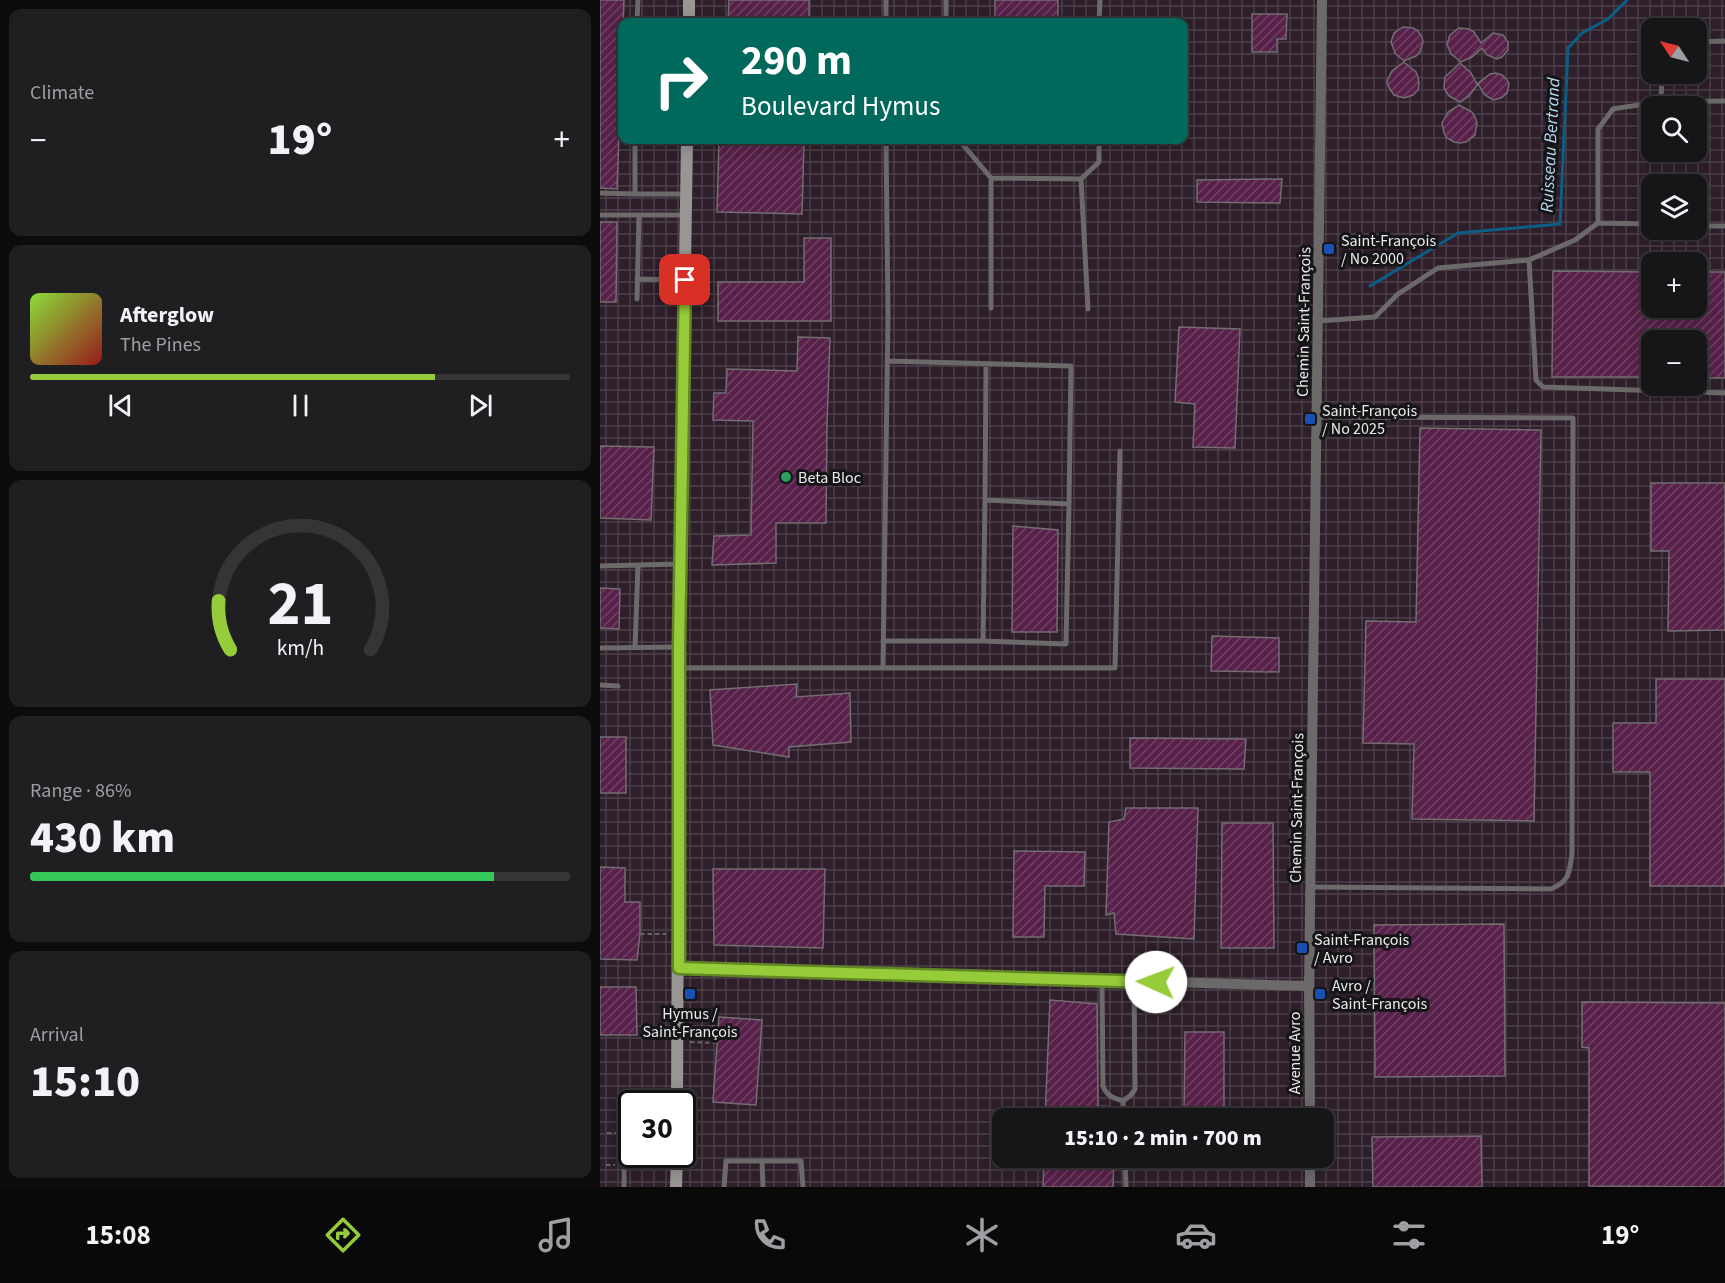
<!DOCTYPE html>
<meta charset="utf-8">
<style>
:root{--surface:#161618;--page:#1f1f21;--text:#f1f3f6;--muted:#9e9fa2;--line:#353537;--accent:#96cc3a}
body{margin:0;font-family:"Source Sans 3",sans-serif;background:var(--page);color:var(--text);height:100vh;display:flex;flex-direction:column;font-size:22px;white-space:nowrap}
*{box-sizing:border-box;margin:0}
p{font-size:20px;color:var(--muted)}
.icon{flex:none;width:33px;height:33px;fill:none;stroke:currentColor;stroke-width:2;stroke-linecap:round;stroke-linejoin:round}
.map{position:relative;flex:1;overflow:hidden}
.side{display:flex;flex-direction:column;gap:9px;padding:9px;background:#0c0c0d;width:600px}
.side>*{flex:none}
.top-card{position:absolute;left:18px;top:18px;width:570px;height:126px;border-radius:12px;box-shadow:0 3px 15px #0003,0 0 0 2px var(--line);background:#00695c;color:#fff;overflow:hidden}
.needle{width:39px;rotate:305deg}
.buttons{position:absolute;left:1041px;top:18px;display:grid;gap:12px}
.buttons a{display:grid;place-items:center;width:66px;height:66px;border-radius:12px;background:var(--surface);box-shadow:0 3px 15px #0003,0 0 0 2px var(--line);font-size:30px}
.speed{position:absolute;left:18px;top:1090px;display:flex;gap:12px;font-size:30px;font-weight:700;text-align:center}
.speed>*{display:grid;place-content:center;width:78px;height:78px;border-radius:50%;background:var(--surface);box-shadow:0 3px 15px #0003,0 0 0 2px var(--line);line-height:1}
.speed .limit{border:3px solid #111;border-radius:9px;background:#fff;color:#111}
.pin{position:absolute;display:grid;place-items:center;width:51px;height:51px;color:#fff;margin:-26px;border-radius:12px;box-shadow:0 3px 9px #0006}
.me{position:absolute;width:66px;margin:-33px;rotate:272deg;stroke-linejoin:round;filter:drop-shadow(0 0 4px #0008)}
.turn{display:flex;align-items:center;gap:21px;height:126px;padding:0 24px;font-size:27px}
.turn .icon{width:78px;height:78px;stroke-width:2.5}
.turn b{display:block;font-size:42px;line-height:51px}
.big{font-size:45px;font-weight:800;line-height:1.1}
.side .card{flex:1;display:flex;flex-direction:column;justify-content:center;gap:9px;min-width:0;padding:0 21px;border-radius:12px;background:var(--page)}
.side .dial{align-items:center;gap:0}
.dial svg{height:156px;overflow:visible;fill:none;stroke:var(--line);stroke-width:7;stroke-linecap:round;text-anchor:middle}
.dial text{fill:var(--text);stroke:none}
.song{display:flex;align-items:center;gap:18px}
.cover{width:72px;height:72px;border-radius:9px;background:linear-gradient(135deg,hsl(90 70% 55%),hsl(0 70% 35%))}
.played{height:6px;border-radius:3px;background:linear-gradient(90deg,var(--accent) 75%,var(--line) 75%)}
.keys{display:flex;justify-content:space-around;direction:ltr}
.heat{display:flex;justify-content:space-between;align-items:center;font-size:33px;direction:ltr}
.charge{height:9px;border-radius:4px;background:linear-gradient(90deg,#34c759 86%,var(--line) 0)}
.trip{position:absolute;left:392px;top:1108px;width:342px;height:60px;border-radius:12px;background:var(--surface);box-shadow:0 3px 15px #0003,0 0 0 2px var(--line);font-weight:800;line-height:60px;text-align:center}
.tab-bar{display:flex;height:96px;justify-content:space-around;align-items:center;background:#09090a;color:var(--muted)}
.tab-bar .icon{width:42px;height:42px}
.tab-bar .on{color:var(--accent)}
.tab-bar b{font-size:27px;color:var(--text)}
main{display:flex;flex:1;min-height:0}
.map>svg:first-child{display:block}
.industrial{fill:url(#industrial-grid);fill-rule:evenodd}
.lines{fill:none;stroke-linecap:round;stroke-linejoin:round}
.stream{stroke:#0b5f87;stroke-width:3}
.building{fill:url(#building-hatch);stroke:#726e71;stroke-width:1.5}
.path{stroke:#666568;stroke-width:2;stroke-dasharray:4.5 3;stroke-linecap:butt}
.lane{stroke:#6b6969;stroke-width:5}
.street{stroke:#6b6969;stroke-width:10}
.secondary{stroke:#989594;stroke-width:12}
.route-casing{stroke:#628526;stroke-width:15}
.route{stroke:#96cc3a;stroke-width:10}
.transit-dot{fill:#1a4fb4;stroke:#151417;stroke-width:2}
.leisure-dot{fill:#2e9e5b;stroke:#151417;stroke-width:2}
.labels{text-anchor:middle;stroke-width:6;stroke-linejoin:round;paint-order:stroke}
.poi-label{font-size:16px;fill:#ebebed;stroke:#151417;text-anchor:start}
.street-label{font-size:16px;fill:#ebebed;stroke:#151417}
.water-label{font-size:18px;font-style:italic;fill:#b6daf2;stroke:#151417}
</style>
<main>
<section class="side">
<div class="card"><p>Climate</p>
<div class="heat"><a>−</a><b class="big">19°</b><a>+</a></div>
</div>
<div class="card">
<div class="song"><i class="cover"></i><div><b>Afterglow</b><p>The Pines</p></div></div>
<div class="played"></div>
<div class="keys"><svg class="icon" aria-label="previous" viewBox="0 0 24 24"><path d="M18 5L8 12l10 7zM5 5v14"/></svg><svg class="icon" aria-label="pause" viewBox="0 0 24 24"><path d="M8 5v14M16 5v14"/></svg><svg class="icon" aria-label="next" viewBox="0 0 24 24"><path d="M6 5l10 7-10 7zM19 5v14"/></svg></div>
</div>
<div class="card dial"><svg viewBox="0 0 100 80">
<path d="M14 69A42 42 0 1 1 86 69"/>
<path d="M14 69A42 42 0 0 1 8 44" stroke="#96cc3a"/>
<text x="50" y="56" font-size="32" font-weight="700">21</text>
<text x="50" y="72" font-size="11">km/h</text>
</svg></div>
<div class="card"><p>Range · 86%</p><b class="big">430 km</b><div class="charge"></div></div>
<div class="card"><p>Arrival</p><b class="big">15:10</b></div>
</section>
<div class="map">
<svg width="1125" height="1187" viewBox="0 0 1125 1187">
<defs>
<pattern id="industrial-grid" width="8" height="8" patternUnits="userSpaceOnUse" patternTransform="scale(1.5)"><rect width="8" height="8" fill="#2e1f2a"/><path d="M0 4h8M4 0v8" fill="none" stroke="#4c4049"/></pattern>
<pattern id="building-hatch" width="6" height="6" patternUnits="userSpaceOnUse" patternTransform="scale(1.5)"><rect width="6" height="6" fill="#572149"/><path d="M-1 1l2-2M0 6l6-6M5 7l2-2" fill="none" stroke="#6f4164"/></pattern>
</defs>
<rect width="100%" height="100%" fill="#1e1d20"/>
<path class="industrial" d="M0 0H1125V1187H0ZM22 22H584V140H22ZM1052 28H1096V74H1052ZM1052 106H1096V152H1052ZM1052 184H1096V230H1052ZM1052 262H1096V308H1052ZM1052 340H1096V386H1052ZM32 1104H82V1155H32ZM402 1119H723V1158H402Z"/>
<g class="lines">
<path class="stream" d="M770 286 858 233 960 224 968 48 982 33 1008 19 1027 0"/>
</g>
<path class="building" d="M0 0H24L17 189 0 188Z
M129 0H209V22H128Z
M395 0H458V22H395Z
M652 14H687L686 39H677V52H652Z
M803 27 813 28 818 31 822 37 823 42 820 52 816 56 804 61 795 53 791 42 794 33Z
M859 28 869 29 874 32 881 43 893 33 903 35 908 42V50L902 57 897 59 887 55 882 48 872 57 861 62 851 54 847 44 850 35Z
M804 62 816 72 818 77 819 84 818 90 813 95 804 98 794 95 788 86 787 81 792 71Z
M860 63 871 73 877 84 890 74 896 73 902 75 907 80 909 84 907 93 901 98 893 100 885 95 878 84 869 96 860 102 849 96 844 88 845 77Z
M859 105 872 112 875 117 877 123 875 135 866 142 860 143 854 142 847 138 844 133 842 123 848 112Z
M119 140 204 142 202 214 117 212Z
M682 179 680 203 597 202V180Z
M0 222H17L16 302H0Z
M204 238H231V321H118V282H204Z
M953 271 1052 272V308H1096V272H1125V378H1096V340H1052V377H952Z
M579 327 640 329 635 448 593 447 595 404 575 402Z
M198 337 230 338 227 423 226 523H176V563L112 565 114 536 151 535 153 421 113 420 114 393H126L127 369 197 371Z
M820 428 941 430 934 821 812 819 814 744 763 743 766 621 816 622Z
M0 446 54 447 51 520 0 518Z
M1051 483H1125V630L1068 631 1069 551H1051Z
M413 526 458 530 457 632H412Z
M0 588 20 589 19 629 0 628Z
M612 636 679 638V672L611 671Z
M1056 679H1125V886H1050V772H1013V723H1056Z
M197 684 196 697 250 693 251 742 189 747V757L113 745 110 690Z
M0 737H26V793H0Z
M530 738 646 739 644 769 530 768Z
M526 808H598L594 939 516 934 514 913 506 915 509 822 524 819Z
M622 823H673L674 948H621Z
M414 851 485 852 484 886H445L444 937H413Z
M0 867 25 868V902H40V934L37 960 0 959Z
M113 869H225L223 948 114 945Z
M904 924 905 1076 775 1077 774 925Z
M0 987H36L37 1035H0Z
M450 1000 497 1004 498 1106 516 1107V1119H445Z
M982 1002 1125 1003V1187L989 1186V1048L982 1047Z
M119 1017 162 1020 156 1105 113 1102Z
M585 1032H624V1119H584Z
M881 1136 882 1187H773L772 1137Z
M444 1158H514L513 1187H443Z"/>
<g class="lines">
<path class="path" d="M40 934H66
M90 1042 117 1043
M113 1043V1014H116L120 1010
M7 1133H16
M6 1165H15"/>
<path class="lane" d="M286 0V22
M37 22 38 0
M346 22V0
M499 22 500 0
M1096 42 1125 41
M1061 102 1062 74
M35 140V194H86
M359 140 391 178 481 179 499 162V140
M391 178V308
M481 179 488 309
M0 193 35 194
M0 215H85
M998 223 1052 224
M1096 226H1125
M929 260 936 380 943 387 1125 393
M37 279 84 280
M37 299 39 215
M718 321 775 317 798 294 838 268 929 260 975 240 998 223V129L1013 109C1050 102 1087 101 1125 101
M385 500 386 365
M0 566 38 565
M283 641H383L385 500 469 504 471 366 287 361
M383 641 466 644 469 504
M0 648 78 647
M35 648 38 565 80 564
M79 668H515L520 451
M283 668 288 316 286 140
M0 685 18 686
M710 887 951 889C970 881 969 873 972 854L973 418 717 417
M502 980 503 1086C507 1096 513 1098 523 1101V1119
M523 1101 531 1095 535 1089 534 982
M525 1158 526 1187
M162 1161 163 1187
M24 1187 25 1098H76
M124 1187 126 1161H201L203 1187"/>
<path class="street" d="M79 968 709 986
M710 1119 709 986 722 0
M710 1158V1187"/>
<path class="secondary" d="M89 22V0
M77 1104 79 647 87 140
M76 1187 77 1155"/>
</g>
<g class="lines">
<g class="route-casing">
<path id="route" d="M85 280 79 647V968L556 982"/>
</g>
<use href="#route" class="route"/>
</g>
<g class="transit-dot">
<rect x="723" y="243" width="12" height="12" rx="3"/>
<rect x="704" y="413" width="12" height="12" rx="3"/>
<rect x="696" y="942" width="12" height="12" rx="3"/>
<rect x="84" y="988" width="12" height="12" rx="3"/>
<rect x="714" y="988" width="12" height="12" rx="3"/>
</g>
<circle class="leisure-dot" cx="186" cy="477" r="6"/>
<g class="labels">
<g class="poi-label">
<text x="741" y="246">Saint-François<tspan x="741" dy="18">/ No 2000</tspan></text>
<text x="722" y="416">Saint-François<tspan x="722" dy="18">/ No 2025</tspan></text>
<text x="198" y="483">Beta Bloc</text>
<text x="714" y="945">Saint-François<tspan x="714" dy="18">/ Avro</tspan></text>
<text x="732" y="991">Avro /<tspan x="732" dy="18">Saint-François</tspan></text>
<text x="90" y="1019" text-anchor="middle">Hymus /<tspan x="90" dy="18">Saint-François</tspan></text>
</g>
<g class="street-label">
<text transform="translate(703 322) rotate(-89)" y="6">Chemin Saint-François</text>
<text transform="translate(696 808) rotate(-89)" y="6">Chemin Saint-François</text>
<text transform="translate(694 1053) rotate(-90)" y="6">Avenue Avro</text>
</g>
<g class="water-label">
<text transform="translate(950 145) rotate(-87)" y="6">Ruisseau Bertrand</text>
</g>
</g>
</svg>
<div class="buttons">
<a><svg class="needle" viewBox="-14 -14 28 28"><path d="M0-13l5 13h-10z" fill="#e53935"/><path d="M0 13l5-13h-10z" fill="#9e9fa2"/></svg></a>
<a><svg class="icon" aria-label="search" viewBox="0 0 24 24"><circle cx="10" cy="10" r="6"/><path d="M15 15l6 6"/></svg></a>
<a><svg class="icon" aria-label="layers" viewBox="0 0 24 24"><path d="M12 4l9 5-9 5-9-5zM3 14l9 5 9-5"/></svg></a>
<a>+</a>
<a>−</a>
</div>
<div class="speed"><div class="limit">30</div></div>
<div class="pin" style="left:85px;top:280px;background:#d93025"><svg class="icon" aria-label="arrive" viewBox="0 0 24 24"><path d="M6 21V4h12l-3 4 3 4H6"/></svg></div>
<svg class="me" style="left:556px;top:982px" viewBox="-20 -20 40 40"><circle r="19" fill="#fff"/><path d="M0-13L10 11 0 6-10 11z" fill="#96cc3a"/></svg>
<div class="trip">15:10 · 2 min · 700 m</div>
<div class="top-card">
<div class="turn"><svg class="icon" aria-label="right" viewBox="0 0 24 24"><path d="M7 20v-9h11M14 6l5 5-5 5"/></svg><div><b>290 m</b>Boulevard Hymus</div></div>
</div>
</div>
</main>
<nav class="tab-bar">
<b>15:08</b>
<svg class="icon on" aria-label="directions" viewBox="0 0 24 24"><path d="M12 3l9 9-9 9-9-9zM9 14v-3h6M13 9l2 2-2 2"/></svg>
<svg class="icon" aria-label="music" viewBox="0 0 24 24"><path d="M9 18V5l10-2v13"/><circle cx="6" cy="18" r="3"/><circle cx="16" cy="16" r="3"/></svg>
<svg class="icon" aria-label="phone" viewBox="0 0 24 24"><path d="M5 4h4l2 5-3 2q2 4 5 5l2-3 5 2v4C11 20 4 13 5 4z"/></svg>
<svg class="icon" aria-label="climate" viewBox="0 0 24 24"><path d="M12 3v18M4 7l16 10M4 17L20 7"/></svg>
<svg class="icon" aria-label="car" viewBox="0 0 24 24"><path d="M5 17H2v-5l4-1 3-4h7l3 4 3 1v5h-3M9 17h6M6 11h13"/><circle cx="7" cy="17" r="2"/><circle cx="17" cy="17" r="2"/></svg>
<svg class="icon" aria-label="filters" viewBox="0 0 24 24"><path d="M4 7h16M4 17h16"/><circle cx="9" cy="7" r="2"/><circle cx="15" cy="17" r="2"/></svg>
<b>19°</b>
</nav>
